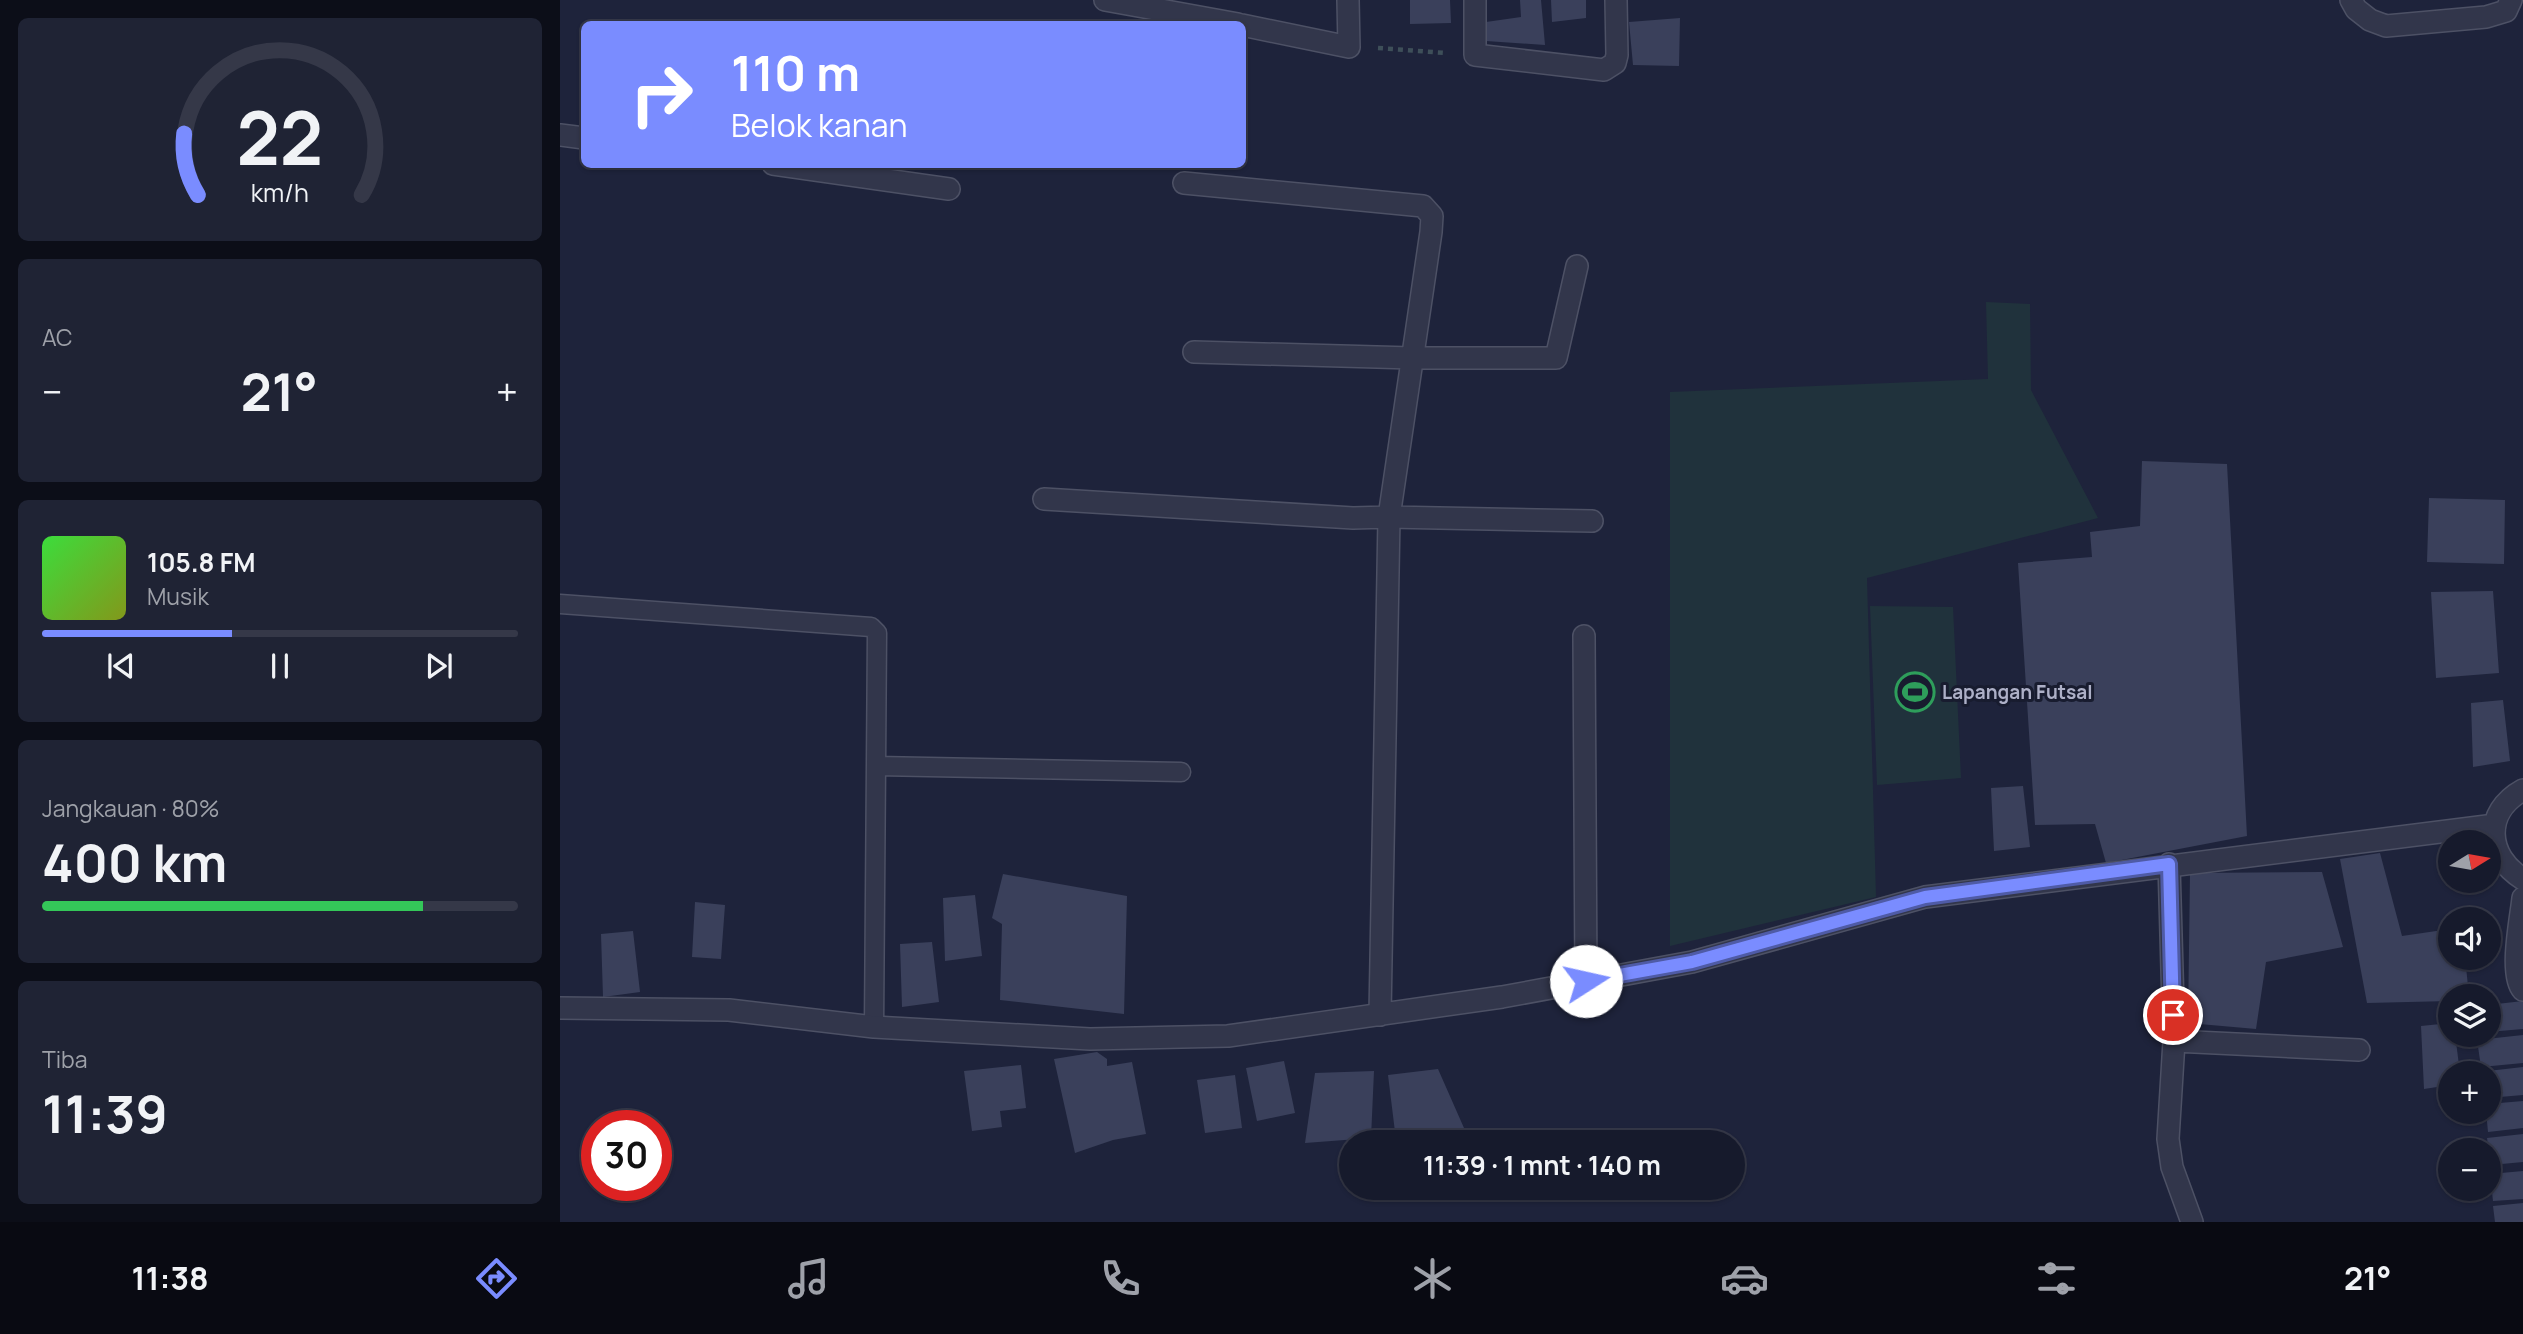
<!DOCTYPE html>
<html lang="id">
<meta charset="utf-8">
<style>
:root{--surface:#161a2c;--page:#1f2334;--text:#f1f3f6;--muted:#9ea1a9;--line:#353848;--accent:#7a8cff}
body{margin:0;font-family:Manrope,sans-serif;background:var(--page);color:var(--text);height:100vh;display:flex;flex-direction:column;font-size:26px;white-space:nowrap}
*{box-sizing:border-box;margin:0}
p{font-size:23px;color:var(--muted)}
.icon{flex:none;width:38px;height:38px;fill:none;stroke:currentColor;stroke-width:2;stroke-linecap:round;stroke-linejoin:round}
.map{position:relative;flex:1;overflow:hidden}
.details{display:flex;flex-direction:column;gap:18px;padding:18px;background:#0c0e18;width:560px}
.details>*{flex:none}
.hud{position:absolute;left:21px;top:21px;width:665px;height:147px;border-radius:10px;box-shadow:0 2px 5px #0004,0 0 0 2px var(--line);background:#7a8cff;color:#fff;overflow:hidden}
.needle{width:46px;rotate:79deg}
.buttons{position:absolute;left:1878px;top:830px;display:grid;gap:14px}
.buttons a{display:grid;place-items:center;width:63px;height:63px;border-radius:50%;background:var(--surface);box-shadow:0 2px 5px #0004,0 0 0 2px var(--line);font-size:35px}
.speed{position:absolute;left:21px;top:1110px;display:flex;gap:14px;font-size:35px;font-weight:700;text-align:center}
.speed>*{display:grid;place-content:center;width:91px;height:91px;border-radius:50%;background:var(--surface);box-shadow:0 2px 5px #0004,0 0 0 2px var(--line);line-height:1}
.speed .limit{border:10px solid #d22;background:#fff;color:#111}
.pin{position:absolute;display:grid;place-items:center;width:60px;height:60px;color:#fff;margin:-30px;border:4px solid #fff;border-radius:50%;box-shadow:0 2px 7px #0007}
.me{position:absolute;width:77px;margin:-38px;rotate:80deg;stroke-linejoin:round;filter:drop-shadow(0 0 5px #0008)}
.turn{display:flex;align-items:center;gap:24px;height:147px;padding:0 35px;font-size:32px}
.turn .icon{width:91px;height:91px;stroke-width:2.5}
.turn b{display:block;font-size:49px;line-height:60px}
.big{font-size:52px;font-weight:700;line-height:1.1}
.details .widget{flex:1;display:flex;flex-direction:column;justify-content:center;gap:10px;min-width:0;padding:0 24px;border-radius:10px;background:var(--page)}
.details .dial{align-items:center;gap:0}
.dial svg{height:182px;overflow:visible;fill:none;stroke:var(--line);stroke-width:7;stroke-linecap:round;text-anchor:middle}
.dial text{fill:var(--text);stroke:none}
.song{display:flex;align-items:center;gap:21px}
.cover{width:84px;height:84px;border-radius:10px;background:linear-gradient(135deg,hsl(120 70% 55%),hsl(70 70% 35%))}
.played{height:7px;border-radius:4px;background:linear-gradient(90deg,var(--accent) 40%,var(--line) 40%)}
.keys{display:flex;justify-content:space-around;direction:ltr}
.heat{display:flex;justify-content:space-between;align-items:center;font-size:38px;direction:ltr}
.charge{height:10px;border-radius:5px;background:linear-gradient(90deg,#34c759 80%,var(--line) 0)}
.trip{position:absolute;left:779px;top:1130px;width:406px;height:70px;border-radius:35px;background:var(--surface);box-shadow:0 2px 5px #0004,0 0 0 2px var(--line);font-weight:700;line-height:70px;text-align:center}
.dock{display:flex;height:112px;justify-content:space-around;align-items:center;background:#090a12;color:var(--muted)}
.dock .icon{width:49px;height:49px}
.dock .current{color:var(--accent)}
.dock b{font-size:32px;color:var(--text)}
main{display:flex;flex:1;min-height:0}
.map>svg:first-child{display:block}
.green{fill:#20323c}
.building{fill:#3a405b}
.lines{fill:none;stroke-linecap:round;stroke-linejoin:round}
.service-casing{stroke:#4d5165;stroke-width:21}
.minor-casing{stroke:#4d5165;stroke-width:24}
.path{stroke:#3e4f59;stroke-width:4.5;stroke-dasharray:5 5;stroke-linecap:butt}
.service{stroke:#32364b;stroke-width:18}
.minor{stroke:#32364b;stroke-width:21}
.route-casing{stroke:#4f5ba6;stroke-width:18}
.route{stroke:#7a8cff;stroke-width:12}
.labels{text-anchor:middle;stroke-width:6;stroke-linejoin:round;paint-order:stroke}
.poi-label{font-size:19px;font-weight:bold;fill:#adb0c7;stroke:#181c2f;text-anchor:start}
</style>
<main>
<section class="details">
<div class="widget dial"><svg viewBox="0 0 100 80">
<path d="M14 69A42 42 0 1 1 86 69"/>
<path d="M14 69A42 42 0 0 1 8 42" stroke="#7a8cff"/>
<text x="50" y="56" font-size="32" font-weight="700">22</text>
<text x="50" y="72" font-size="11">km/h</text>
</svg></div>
<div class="widget"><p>AC</p>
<div class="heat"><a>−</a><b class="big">21°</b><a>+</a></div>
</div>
<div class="widget">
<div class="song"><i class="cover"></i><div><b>105.8 FM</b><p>Musik</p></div></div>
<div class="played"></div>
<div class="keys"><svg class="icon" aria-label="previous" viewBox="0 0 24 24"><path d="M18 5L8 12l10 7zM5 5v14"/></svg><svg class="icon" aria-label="pause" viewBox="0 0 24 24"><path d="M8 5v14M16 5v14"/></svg><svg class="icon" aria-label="next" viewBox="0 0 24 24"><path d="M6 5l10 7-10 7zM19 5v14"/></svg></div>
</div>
<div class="widget"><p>Jangkauan · 80%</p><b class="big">400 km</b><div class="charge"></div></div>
<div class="widget"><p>Tiba</p><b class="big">11:39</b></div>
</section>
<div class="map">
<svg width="1963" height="1222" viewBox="0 0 1963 1222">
<rect width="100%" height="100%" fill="#1e233b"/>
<path class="green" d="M1426 302 1470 304 1471 390 1538 518 1307 578 1316 897 1110 946V392L1428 379Z
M1310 606 1393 607 1401 778 1317 785Z"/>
<path class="building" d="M850 0H890L891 23 850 24Z
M960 0H981L985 45 926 41V22L961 17Z
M991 0H1026V18L992 22Z
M1120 18 1119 66 1073 65 1069 22Z
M1582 461 1667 464 1687 836 1546 863 1535 824 1475 825 1458 563 1532 557 1530 532 1580 526Z
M1869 498 1945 500 1944 564 1867 562Z
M1933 591 1939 673 1876 678 1871 592Z
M1943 700 1950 761 1913 767 1911 703Z
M1463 786 1470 847 1434 851 1431 788Z
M1820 853 1842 936 1890 929V957H1905L1909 996H1890V1001L1807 1003 1780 859Z
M1762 872 1783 947 1706 962 1696 1029 1628 1023 1630 873Z
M443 874 567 896 564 1014 440 1000 442 924 432 918Z
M415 895 422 956 385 961 383 898Z
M135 902 165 905 161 959 132 957Z
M73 931 80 992 43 997 41 934Z
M372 942 379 1002 342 1007 340 944Z
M1963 1001V1029L1928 1032V1005Z
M1890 1023V1034H1895L1900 1073H1890V1085L1864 1089 1861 1026Z
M1963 1035V1063L1921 1067 1917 1040Z
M537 1052 547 1059V1066L572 1062 586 1134 553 1140 515 1153 494 1059Z
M724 1061 735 1113 697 1121 686 1068Z
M461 1065 466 1108 440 1111 442 1127 412 1131 404 1071Z
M1963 1067V1095L1928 1098V1071Z
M878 1069 904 1128 836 1140 828 1075Z
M814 1071 811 1138 745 1143 755 1073Z
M675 1075 682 1128 645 1133 637 1080Z
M1963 1101V1128L1928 1132 1926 1111H1928V1104Z
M1963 1134V1162L1931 1165 1927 1138Z
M1963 1171V1199L1933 1201 1930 1174Z
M1963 1203V1222H1935L1933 1206Z"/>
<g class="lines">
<g class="service-casing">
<path id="service" d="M0 604 311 627 317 633 314 1027
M317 766 621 772"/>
</g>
<g class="minor-casing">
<path id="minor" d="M545 0 678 24
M915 0V55L1044 70 1055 63 1057 55 1056 0
M1791 0 1796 9 1810 20 1826 26 1926 17 1946 11 1951 0
M682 25 789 47 788 0
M0 135 24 138
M213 164 389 189
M624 183 863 206 872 216 871 232 829 517 1032 521
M634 352 852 358H996L1017 266
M484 499 793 518 829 517 820 1015
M1024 636 1026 981
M1963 790C1923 812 1926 856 1963 879
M1609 864 1614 1041 1608 1139 1612 1167 1632 1222
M1963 898C1961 918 1949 975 1963 990
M0 1008 169 1010 314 1027 530 1039 668 1036 942 997 1132 962 1365 897 1935 825
M1614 1041 1799 1050"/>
</g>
<path class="path" d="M818 48 886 53"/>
<use href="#service" class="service"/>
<use href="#minor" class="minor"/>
</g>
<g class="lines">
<g class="route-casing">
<path id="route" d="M1026 981 1132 962 1365 897 1609 864 1613 1015"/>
</g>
<use href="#route" class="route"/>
</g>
<defs>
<g id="stadium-ring" transform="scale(2.0125)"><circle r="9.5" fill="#181c2f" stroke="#2e9e5b" stroke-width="1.5"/><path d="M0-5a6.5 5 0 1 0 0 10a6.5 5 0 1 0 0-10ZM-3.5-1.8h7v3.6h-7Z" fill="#2e9e5b"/></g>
</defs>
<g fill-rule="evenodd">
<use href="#stadium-ring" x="1355" y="692"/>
</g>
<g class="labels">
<g class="poi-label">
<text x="1382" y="699">Lapangan Futsal</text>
</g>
</g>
</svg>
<div class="buttons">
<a><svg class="needle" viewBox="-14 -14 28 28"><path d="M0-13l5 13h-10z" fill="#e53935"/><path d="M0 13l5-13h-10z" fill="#9ea1a9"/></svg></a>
<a><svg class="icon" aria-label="sound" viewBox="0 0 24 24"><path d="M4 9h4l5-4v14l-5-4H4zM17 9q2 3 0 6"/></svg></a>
<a><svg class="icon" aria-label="layers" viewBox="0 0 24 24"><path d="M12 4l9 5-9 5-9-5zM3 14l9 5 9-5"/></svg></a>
<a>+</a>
<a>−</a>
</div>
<div class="speed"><div class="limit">30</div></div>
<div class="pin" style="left:1613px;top:1015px;background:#d93025"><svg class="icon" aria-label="arrive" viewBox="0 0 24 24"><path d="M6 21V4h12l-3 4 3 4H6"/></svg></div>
<svg class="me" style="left:1026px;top:981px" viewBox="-20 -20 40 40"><circle r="19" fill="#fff"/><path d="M0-13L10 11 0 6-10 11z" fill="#7a8cff"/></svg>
<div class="trip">11:39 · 1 mnt · 140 m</div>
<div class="hud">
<div class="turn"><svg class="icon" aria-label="right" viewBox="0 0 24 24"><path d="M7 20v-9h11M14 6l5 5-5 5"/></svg><div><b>110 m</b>Belok kanan</div></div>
</div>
</div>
</main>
<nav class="dock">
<b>11:38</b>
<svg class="icon current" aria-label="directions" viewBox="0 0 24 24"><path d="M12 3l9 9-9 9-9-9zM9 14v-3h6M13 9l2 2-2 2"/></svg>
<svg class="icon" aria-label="music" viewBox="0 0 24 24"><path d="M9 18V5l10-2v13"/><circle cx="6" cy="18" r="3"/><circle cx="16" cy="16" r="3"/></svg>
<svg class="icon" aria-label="phone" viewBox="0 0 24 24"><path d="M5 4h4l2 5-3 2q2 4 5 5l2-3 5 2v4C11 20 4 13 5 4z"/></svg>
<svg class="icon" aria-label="climate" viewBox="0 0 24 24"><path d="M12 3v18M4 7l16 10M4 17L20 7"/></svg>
<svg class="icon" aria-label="car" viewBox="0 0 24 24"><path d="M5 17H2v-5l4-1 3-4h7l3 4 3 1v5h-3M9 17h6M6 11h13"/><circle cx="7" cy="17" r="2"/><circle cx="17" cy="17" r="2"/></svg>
<svg class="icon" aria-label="filters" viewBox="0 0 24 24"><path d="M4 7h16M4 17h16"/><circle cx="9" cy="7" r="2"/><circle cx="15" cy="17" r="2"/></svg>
<b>21°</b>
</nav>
